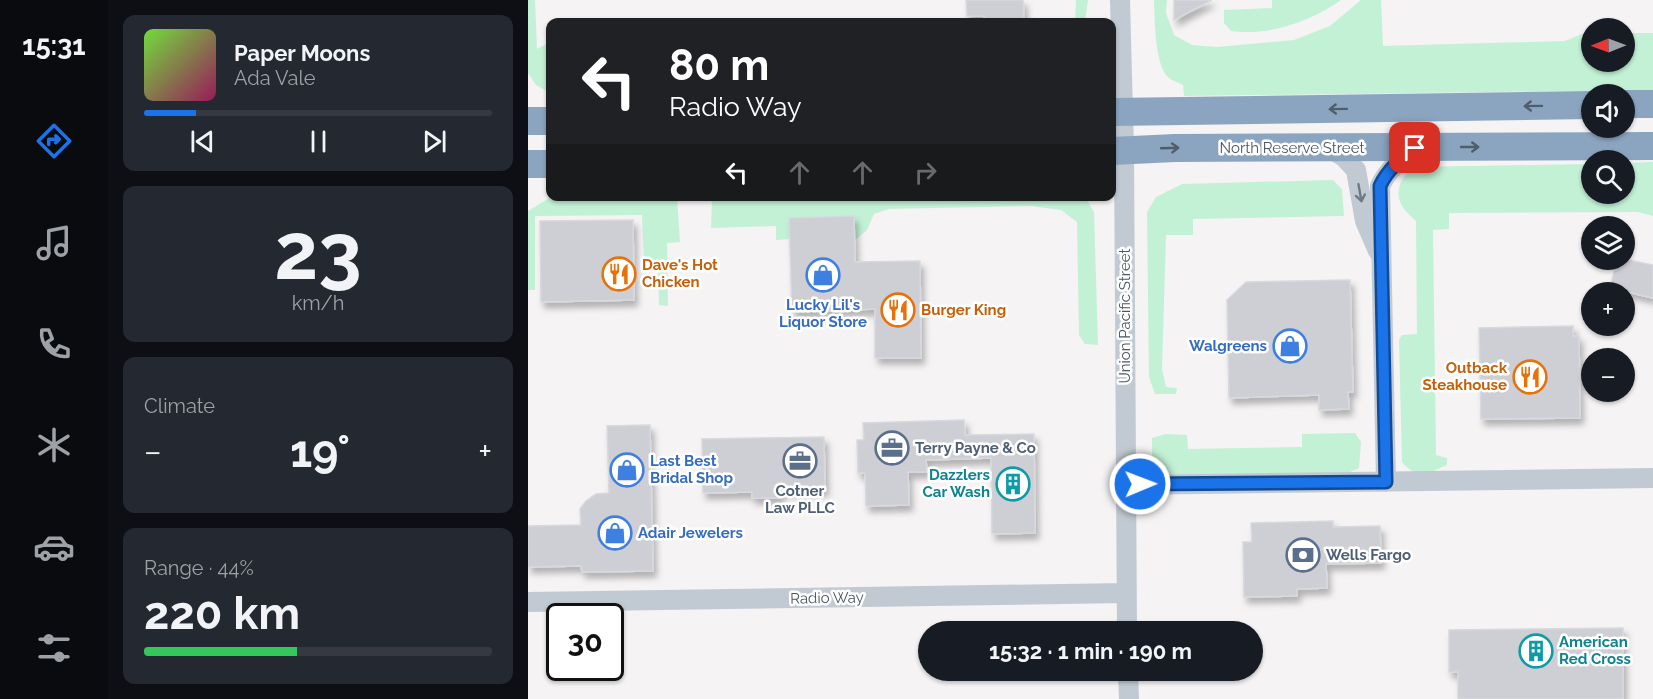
<!DOCTYPE html>
<meta charset="utf-8">
<style>
:root{--surface:#171b24;--page:#242831;--text:#f1f3f6;--muted:#9ea1a6;--line:#363941;--accent:#1a73e8}
body{margin:0;font-family:Raleway,sans-serif;background:var(--page);color:var(--text);height:100vh;display:flex;flex-direction:column;font-size:22px;white-space:nowrap}
*{box-sizing:border-box;margin:0}
p{font-size:20px;color:var(--muted)}
.icon{flex:none;width:33px;height:33px;fill:none;stroke:currentColor;stroke-width:2;stroke-linecap:round;stroke-linejoin:round}
.map{position:relative;flex:1;overflow:hidden}
.side{display:flex;flex-direction:column;gap:15px;padding:15px;background:#0d0f14;width:420px}
.side>*{flex:none}
.guide{position:absolute;left:18px;top:18px;width:570px;height:183px;border-radius:12px;box-shadow:0 2px 4px #0004;background:#202124;color:#fff;overflow:hidden}
.needle{width:39px;rotate:269deg}
.tools{position:absolute;left:1053px;top:18px;display:grid;gap:12px}
.tools a{display:grid;place-items:center;width:54px;height:54px;border-radius:50%;background:var(--surface);box-shadow:0 2px 4px #0004;font-size:30px}
.speed{position:absolute;left:18px;top:603px;display:flex;gap:12px;font-size:30px;font-weight:700;text-align:center}
.speed>*{display:grid;place-content:center;width:78px;height:78px;border-radius:50%;background:var(--surface);box-shadow:0 2px 4px #0004;line-height:1}
.speed .limit{border:3px solid #111;border-radius:9px;background:#fff;color:#111}
.pin{position:absolute;display:grid;place-items:center;width:51px;height:51px;color:#fff;margin:-26px;border-radius:12px;box-shadow:0 3px 9px #0006}
.me{position:absolute;width:66px;margin:-33px;rotate:89deg;stroke-linejoin:round;filter:drop-shadow(0 0 4px #0008)}
.turn{display:flex;align-items:center;gap:21px;height:126px;padding:0 24px;font-size:27px}
.turn .icon{width:78px;height:78px;stroke-width:2.5}
.turn b{display:block;font-size:42px;line-height:51px}
.lanes{display:flex;align-items:center;height:57px;padding:0 24px;background:#0003;justify-content:center;gap:30px;direction:ltr}
.lanes .off{opacity:.35}
.big{font-size:45px;font-weight:700;line-height:1.1}
.side .widget{flex:1;display:flex;flex-direction:column;justify-content:center;gap:9px;min-width:0;padding:0 21px;border-radius:12px;background:var(--page)}
.side .dial{align-items:center;gap:0}
.dial b{font-size:78px;line-height:1}
.song{display:flex;align-items:center;gap:18px}
.cover{width:72px;height:72px;border-radius:9px;background:linear-gradient(135deg,hsl(100 70% 55%),hsl(330 70% 35%))}
.played{height:6px;border-radius:3px;background:linear-gradient(90deg,var(--accent) 15%,var(--line) 15%)}
.keys{display:flex;justify-content:space-around;direction:ltr}
.heat{display:flex;justify-content:space-between;align-items:center;font-size:33px;direction:ltr}
.charge{height:9px;border-radius:4px;background:linear-gradient(90deg,#34c759 44%,var(--line) 0)}
.trip{position:absolute;left:390px;top:621px;width:345px;height:60px;border-radius:30px;background:var(--surface);box-shadow:0 2px 4px #0004;font-weight:700;line-height:60px;text-align:center}
main{display:flex;flex:1;min-height:0}
.tab-bar{display:flex;flex-direction:column;width:108px;justify-content:space-around;align-items:center;background:#090b0e;color:var(--muted)}
.tab-bar .icon{width:42px;height:42px}
.tab-bar .current{color:var(--accent)}
.tab-bar b{font-size:27px;color:var(--text)}
.map>svg:first-child{display:block}
.green{fill:#c3f1d5}
.building{fill:#cdcfd5;stroke:#d7d9de;stroke-width:1.5;filter:url(#shadow)}
.lines{fill:none;stroke-linecap:round;stroke-linejoin:round}
.minor{stroke:#c1cad2;stroke-width:20}
.highway{stroke:#8ba5c1;stroke-width:28}
.oneway{stroke:#505e6b}
.oneway2{stroke:#6e7983}
.route-casing{stroke:#114b97;stroke-width:15}
.route{stroke:#1a73e8;stroke-width:10}
.labels{text-anchor:middle;stroke-width:5;stroke-linejoin:round;paint-order:stroke}
.street-label{font-size:15px;fill:#4a5661;stroke:#fff}
.food-label{font-size:15px;font-weight:bold;fill:#c56008;stroke:#fff;text-anchor:start}
.shop-label{font-size:15px;font-weight:bold;fill:#366cbe;stroke:#fff;text-anchor:start}
.service-label{font-size:15px;font-weight:bold;fill:#4e5e75;stroke:#fff;text-anchor:start}
.culture-label{font-size:15px;font-weight:bold;fill:#0d838f;stroke:#fff;text-anchor:end}
</style>
<main>
<nav class="tab-bar">
<b>15:31</b>
<svg class="icon current" aria-label="directions" viewBox="0 0 24 24"><path d="M12 3l9 9-9 9-9-9zM9 14v-3h6M13 9l2 2-2 2"/></svg>
<svg class="icon" aria-label="music" viewBox="0 0 24 24"><path d="M9 18V5l10-2v13"/><circle cx="6" cy="18" r="3"/><circle cx="16" cy="16" r="3"/></svg>
<svg class="icon" aria-label="phone" viewBox="0 0 24 24"><path d="M5 4h4l2 5-3 2q2 4 5 5l2-3 5 2v4C11 20 4 13 5 4z"/></svg>
<svg class="icon" aria-label="climate" viewBox="0 0 24 24"><path d="M12 3v18M4 7l16 10M4 17L20 7"/></svg>
<svg class="icon" aria-label="car" viewBox="0 0 24 24"><path d="M5 17H2v-5l4-1 3-4h7l3 4 3 1v5h-3M9 17h6M6 11h13"/><circle cx="7" cy="17" r="2"/><circle cx="17" cy="17" r="2"/></svg>
<svg class="icon" aria-label="filters" viewBox="0 0 24 24"><path d="M4 7h16M4 17h16"/><circle cx="9" cy="7" r="2"/><circle cx="15" cy="17" r="2"/></svg>
</nav>
<section class="side">
<div class="widget">
<div class="song"><i class="cover"></i><div><b>Paper Moons</b><p>Ada Vale</p></div></div>
<div class="played"></div>
<div class="keys"><svg class="icon" aria-label="previous" viewBox="0 0 24 24"><path d="M18 5L8 12l10 7zM5 5v14"/></svg><svg class="icon" aria-label="pause" viewBox="0 0 24 24"><path d="M8 5v14M16 5v14"/></svg><svg class="icon" aria-label="next" viewBox="0 0 24 24"><path d="M6 5l10 7-10 7zM19 5v14"/></svg></div>
</div>
<div class="widget dial"><b>23</b><p>km/h</p></div>
<div class="widget"><p>Climate</p>
<div class="heat"><a>−</a><b class="big">19°</b><a>+</a></div>
</div>
<div class="widget"><p>Range · 44%</p><b class="big">220 km</b><div class="charge"></div></div>
</section>
<div class="map">
<svg width="1125" height="699" viewBox="0 0 1125 699">
<defs>
<filter id="shadow"><feDropShadow dx="3.5" dy="6" stdDeviation="3" flood-color="#0004"/></filter>
</defs>
<rect width="100%" height="100%" fill="#f5f3f3"/>
<path class="green" d="M0 0H7L9 49 22 42V93L8 85 0 73Z
M548 0H560L557 22H547Z
M626 0H639L638 13 646 35 664 45 689 47 766 40 802 26 833 0H853L855 46 1037 41 1054 34H1063L1064 62H1096L1097 33H1125V90L656 96 655 85C651 83 646 81 642 79 626 67 627 19 626 0Z
M744 0H813C782 22 741 36 703 31L696 23V10L744 8Z
M1125 162V216L1110 212 921 213V229L905 230 908 455 919 458V465C901 473 889 480 874 462L871 340 874 335 889 334 888 221C884 217 880 214 877 210 864 194 872 177 887 167L1063 164 1064 194H1096L1097 163Z
M805 180 814 189 816 216 665 219V235H638L634 369 638 387 649 388 648 394H627L621 377 619 212 628 197 654 184Z
M23 197H149L152 242 139 243 140 306 131 305 130 263 116 262 114 215 7 216V290H0V211Z
M184 197H557L566 212 570 345 557 344 551 335 549 222 533 210 503 206 361 209 346 214 339 230 326 241 325 216 262 218V239L248 240V226L183 228Z
M827 433 833 442 831 468 813 476H652L632 473 624 464V438L638 434 659 435 660 449 774 447V434Z"/>
<path class="building" d="M438 0H495L496 22H457L456 16H439Z
M646 0H684L646 20Z
M326 216 327 262 392 261 393 358H347V309L264 312 261 218Z
M105 220 106 300 13 302 12 221Z
M1089 260H1101L1125 265V298L1082 288Z
M822 280 825 392H820L821 409 791 410V395L701 398 699 300 718 282Z
M1045 326V336H1051L1052 418 953 419 951 328Z
M436 420 437 435 506 434 507 533 464 534 463 458 398 460 399 472H380L381 505 338 506 337 473H330L329 440H336L335 423Z
M122 425 125 571 54 572 53 566 0 567V526L53 525 52 509 58 501 68 494 81 493 79 426Z
M296 437 297 490 252 491V498H224V492L175 493 174 439Z
M805 521V527L852 526 853 563 798 564 799 588 769 589V596L716 597 715 542H724L723 523Z
M1095 628V699H930V672H921V630Z"/>
<g class="lines">
<path class="minor" d="M592 0 596 150 599 632
M801 148 816 157 828 170 837 221 850 251
M858 482 852 186C860 169 873 159 887 148
M598 485 1125 478
M0 602 598 593
M600 670 601 699"/>
<path class="highway" d="M1096 104H1125
M584 112 1064 105
M0 121H22
M584 151 647 148 1125 146
M0 164H22"/>
</g>
<defs><path id="oneway-shaft" d="M-6 0H5M1.5-3L5.5 0L1.5 3" fill="none" stroke-width="1.6" stroke-linecap="round" stroke-linejoin="round" transform="scale(1.5)"/></defs>
<g class="oneway">
<use href="#oneway-shaft" transform="translate(1005 106) rotate(179)"/>
<use href="#oneway-shaft" transform="translate(810 109) rotate(179)"/>
<use href="#oneway-shaft" transform="translate(942 147)"/>
<use href="#oneway-shaft" transform="translate(642 148) rotate(-2)"/>
</g>
<use class="oneway2" href="#oneway-shaft" transform="translate(832 193) rotate(80)"/>
<g class="lines">
<g class="route-casing">
<path id="route" d="M612 484 858 482 852 186C860 169 873 159 887 148"/>
</g>
<use href="#route" class="route"/>
</g>
<defs>
<g id="restaurant-ring" transform="scale(1.725)"><circle r="9.5" fill="#fff" stroke="#e8710a" stroke-width="1.5"/><path d="M-5-6h1v4h1v-4h1v4h1v-4h1v5L-1.5 .5V6h-2V.5L-5-1ZM5-6V6H3V1.5H1.5Q1.5-4 5-6Z" fill="#e8710a"/></g>
<g id="shop-ring" transform="scale(1.725)"><circle r="9.5" fill="#fff" stroke="#3f7fe0" stroke-width="1.5"/><path d="M-5-2.5h2.3a2.7 3.5 0 0 1 5.4 0H5L5.5 6h-11ZM-1.5-2.5h3a1.5 2.3 0 0 0-3 0Z" fill="#3f7fe0"/></g>
<g id="office-ring" transform="scale(1.725)"><circle r="9.5" fill="#fff" stroke="#5c6f8a" stroke-width="1.5"/><path d="M-6-3h4V-5.5h4V-3h4V5H-6ZM-1-4.5V-3h2v-1.5ZM-6 0V1H6V0Z" fill="#5c6f8a"/></g>
<g id="building-ring" transform="scale(1.725)"><circle r="9.5" fill="#fff" stroke="#0f9aa8" stroke-width="1.5"/><path d="M-4-6H4V6H1V3H-1V6H-4ZM-2.5-4.3h1.7v1.8h-1.7ZM.8-4.3h1.7v1.8H.8ZM-2.5-1h1.7V.8h-1.7ZM.8-1h1.7V.8H.8Z" fill="#0f9aa8"/></g>
<g id="bank-ring" transform="scale(1.725)"><circle r="9.5" fill="#fff" stroke="#5c6f8a" stroke-width="1.5"/><path d="M-6-4H6V4H-6ZM0-2.3a2.3 2.3 0 1 0 0 4.6a2.3 2.3 0 1 0 0-4.6Z" fill="#5c6f8a"/></g>
</defs>
<g fill-rule="evenodd">
<use href="#restaurant-ring" x="91" y="274"/>
<use href="#shop-ring" x="295" y="275"/>
<use href="#restaurant-ring" x="370" y="310"/>
<use href="#shop-ring" x="762" y="346"/>
<use href="#restaurant-ring" x="1002" y="377"/>
<use href="#office-ring" x="364" y="448"/>
<use href="#office-ring" x="272" y="461"/>
<use href="#shop-ring" x="99" y="470"/>
<use href="#building-ring" x="485" y="484"/>
<use href="#shop-ring" x="87" y="533"/>
<use href="#bank-ring" x="775" y="555"/>
<use href="#building-ring" x="1008" y="651"/>
</g>
<g class="labels">
<g class="street-label">
<text x="764" y="153">North Reserve Street</text>
<text transform="translate(597 316) rotate(-90)" y="5">Union Pacific Street</text>
<text transform="translate(299 598) rotate(-1)" y="5">Radio Way</text>
</g>
<g class="food-label">
<text x="114" y="270">Dave's Hot<tspan x="114" dy="17">Chicken</tspan></text>
<text x="393" y="315">Burger King</text>
<text x="979" y="373" text-anchor="end">Outback<tspan x="979" dy="17">Steakhouse</tspan></text>
</g>
<g class="shop-label">
<text x="295" y="310" text-anchor="middle">Lucky Lil's<tspan x="295" dy="17">Liquor Store</tspan></text>
<text x="739" y="351" text-anchor="end">Walgreens</text>
<text x="122" y="466">Last Best<tspan x="122" dy="17">Bridal Shop</tspan></text>
<text x="110" y="538">Adair Jewelers</text>
</g>
<g class="service-label">
<text x="387" y="453">Terry Payne &amp; Co</text>
<text x="272" y="496" text-anchor="middle">Cotner<tspan x="272" dy="17">Law PLLC</tspan></text>
<text x="798" y="560">Wells Fargo</text>
</g>
<g class="culture-label">
<text x="462" y="480">Dazzlers<tspan x="462" dy="17">Car Wash</tspan></text>
<text x="1031" y="647" text-anchor="start">American<tspan x="1031" dy="17">Red Cross</tspan></text>
</g>
</g>
</svg>
<div class="tools">
<a><svg class="needle" viewBox="-14 -14 28 28"><path d="M0-13l5 13h-10z" fill="#e53935"/><path d="M0 13l5-13h-10z" fill="#9ea1a6"/></svg></a>
<a><svg class="icon" aria-label="sound" viewBox="0 0 24 24"><path d="M4 9h4l5-4v14l-5-4H4zM17 9q2 3 0 6"/></svg></a>
<a><svg class="icon" aria-label="search" viewBox="0 0 24 24"><circle cx="10" cy="10" r="6"/><path d="M15 15l6 6"/></svg></a>
<a><svg class="icon" aria-label="layers" viewBox="0 0 24 24"><path d="M12 4l9 5-9 5-9-5zM3 14l9 5 9-5"/></svg></a>
<a>+</a>
<a>−</a>
</div>
<div class="speed"><div class="limit">30</div></div>
<div class="pin" style="left:887px;top:148px;background:#d93025"><svg class="icon" aria-label="arrive" viewBox="0 0 24 24"><path d="M6 21V4h12l-3 4 3 4H6"/></svg></div>
<svg class="me" style="left:612px;top:484px" viewBox="-20 -20 40 40"><circle r="17" fill="#1a73e8" stroke="#fff" stroke-width="3"/><path d="M0-11L8 9 0 5-8 9z" fill="#fff"/></svg>
<div class="trip">15:32 · 1 min · 190 m</div>
<div class="guide">
<div class="turn"><svg class="icon" aria-label="left" viewBox="0 0 24 24"><path d="M17 20v-9H6M10 6l-5 5 5 5"/></svg><div><b>80 m</b>Radio Way</div></div>
<div class="lanes"><svg class="icon" aria-label="left" viewBox="0 0 24 24"><path d="M17 20v-9H6M10 6l-5 5 5 5"/></svg><svg class="icon off" aria-label="ahead" viewBox="0 0 24 24"><path d="M12 20V5M6 11l6-6 6 6"/></svg><svg class="icon off" aria-label="ahead" viewBox="0 0 24 24"><path d="M12 20V5M6 11l6-6 6 6"/></svg><svg class="icon off" aria-label="right" viewBox="0 0 24 24"><path d="M7 20v-9h11M14 6l5 5-5 5"/></svg></div>
</div>
</div>
</main>
